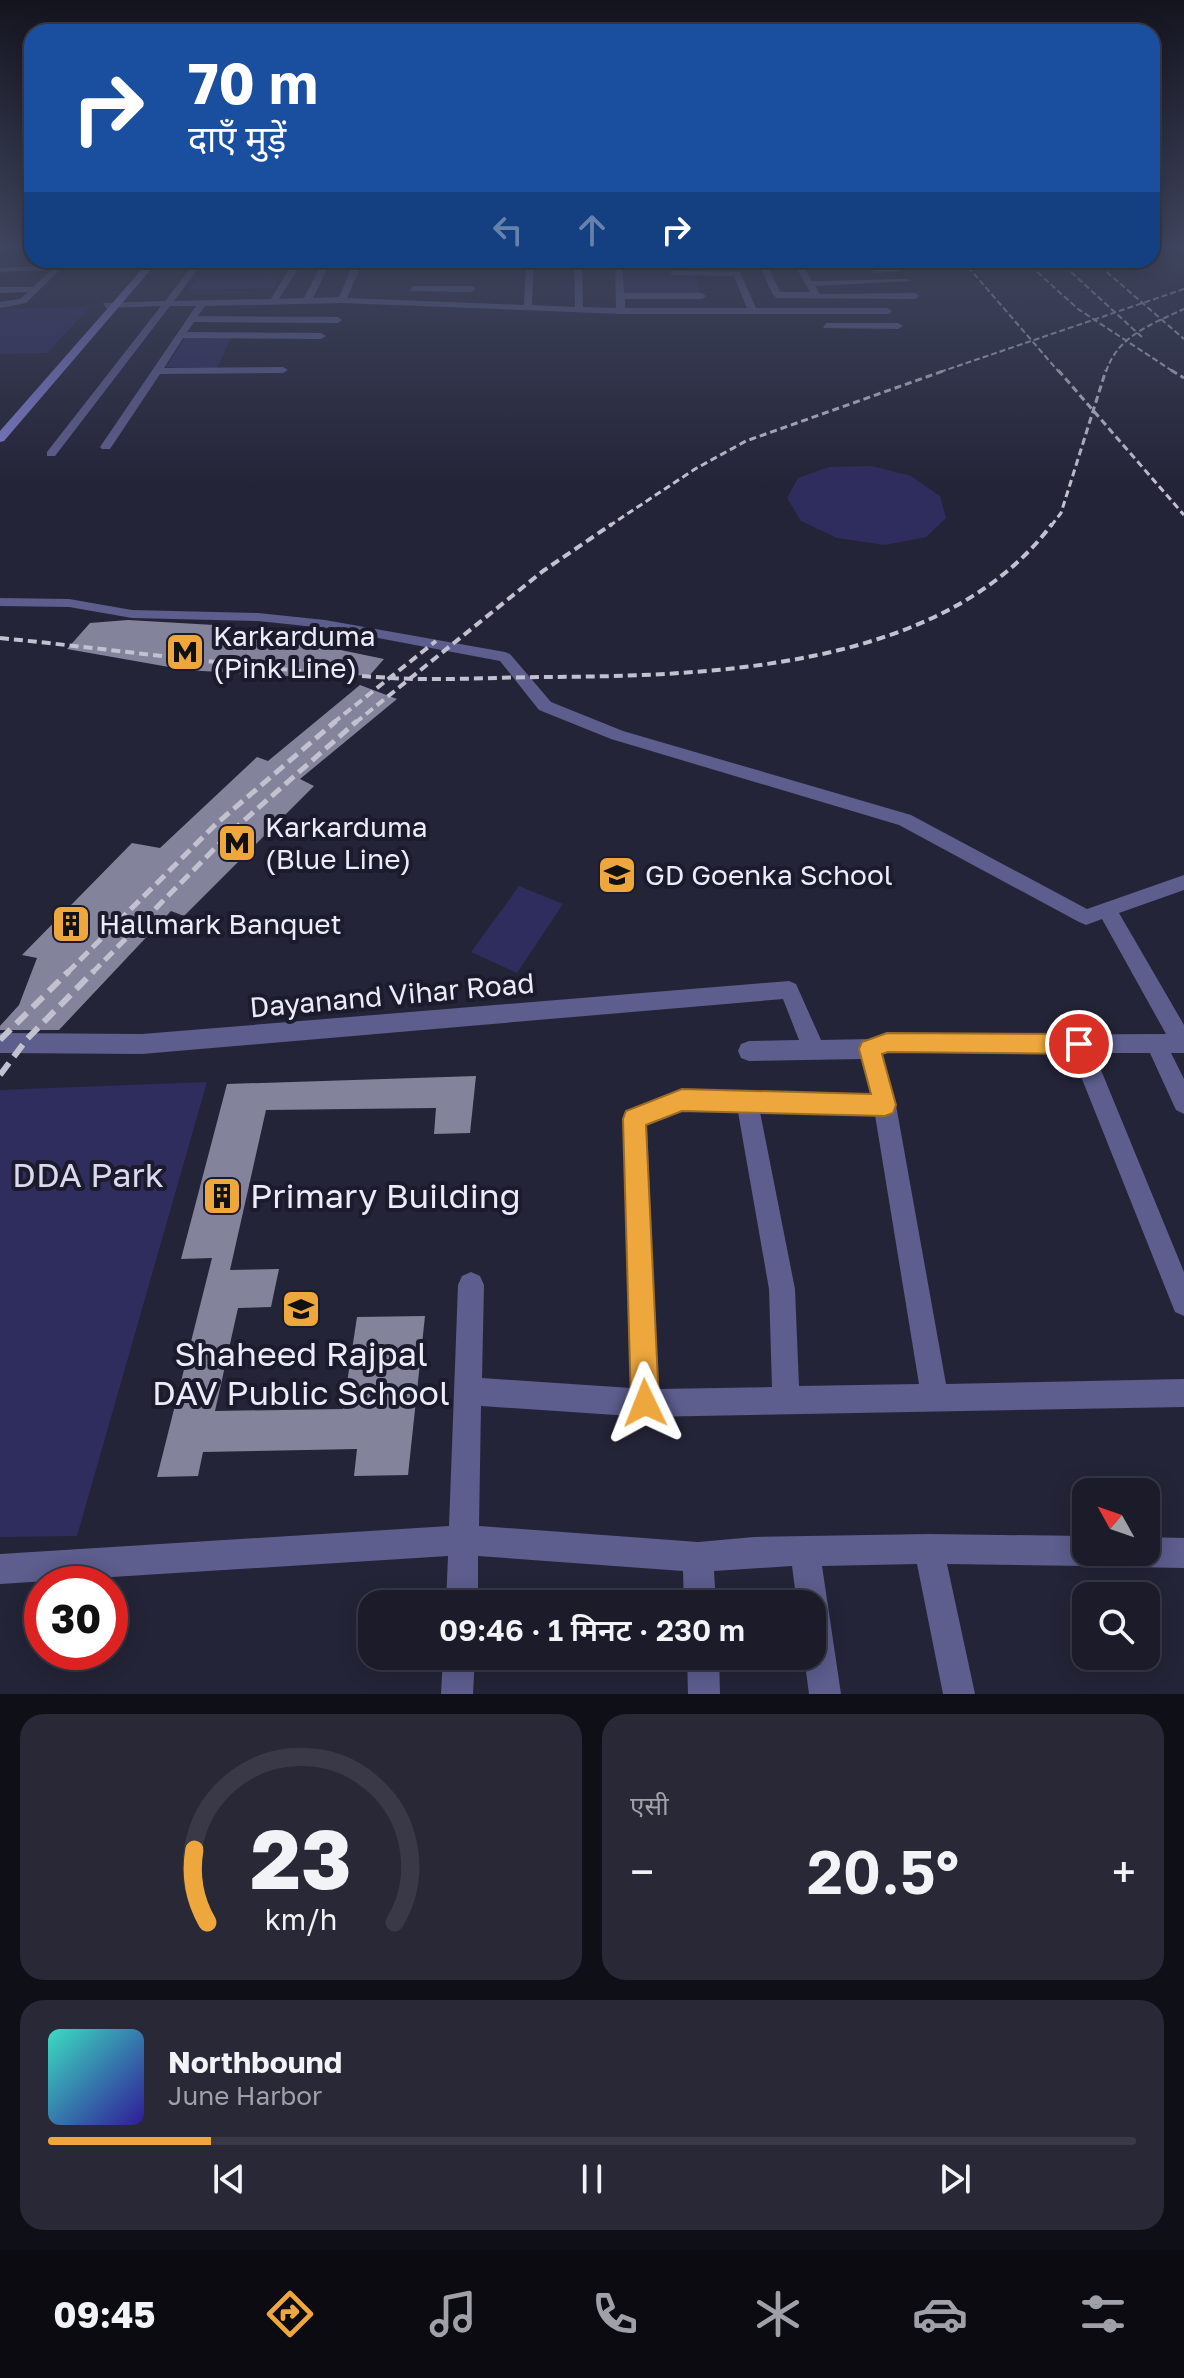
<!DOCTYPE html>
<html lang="hi">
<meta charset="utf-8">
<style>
:root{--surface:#1b1b2a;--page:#282836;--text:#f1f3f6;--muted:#a0a1a8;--line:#393947;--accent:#eea73c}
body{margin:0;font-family:"Golos Text","Noto Sans Devanagari",sans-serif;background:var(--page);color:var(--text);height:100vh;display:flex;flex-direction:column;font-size:30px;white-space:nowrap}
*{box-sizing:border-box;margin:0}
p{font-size:26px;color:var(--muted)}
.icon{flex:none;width:44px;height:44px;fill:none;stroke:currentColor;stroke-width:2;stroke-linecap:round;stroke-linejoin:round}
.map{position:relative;height:1694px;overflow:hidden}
.panel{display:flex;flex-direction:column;gap:20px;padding:20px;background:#0f0f17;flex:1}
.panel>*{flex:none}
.top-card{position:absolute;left:24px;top:24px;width:1136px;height:244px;border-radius:24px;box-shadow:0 4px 20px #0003,0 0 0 2px var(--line);background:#1a4fa0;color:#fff;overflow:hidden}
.needle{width:52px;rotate:310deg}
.tools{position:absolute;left:1072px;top:1478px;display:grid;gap:16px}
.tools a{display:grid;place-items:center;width:88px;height:88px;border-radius:16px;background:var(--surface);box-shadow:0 4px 20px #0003,0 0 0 2px var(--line);font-size:40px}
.speed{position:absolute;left:24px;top:1566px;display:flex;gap:16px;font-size:40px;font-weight:700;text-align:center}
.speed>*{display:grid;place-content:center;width:104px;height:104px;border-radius:50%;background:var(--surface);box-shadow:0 4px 20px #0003,0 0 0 2px var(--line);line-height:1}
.speed .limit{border:12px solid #d22;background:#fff;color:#111}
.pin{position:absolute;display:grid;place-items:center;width:68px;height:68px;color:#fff;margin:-34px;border:4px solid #fff;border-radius:50%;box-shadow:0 2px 8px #0007}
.me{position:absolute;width:88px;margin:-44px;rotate:358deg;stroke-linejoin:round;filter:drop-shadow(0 0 6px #0008)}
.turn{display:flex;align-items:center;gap:28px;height:168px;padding:0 32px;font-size:36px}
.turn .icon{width:104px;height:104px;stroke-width:2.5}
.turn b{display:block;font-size:56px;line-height:68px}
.lanes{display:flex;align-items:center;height:76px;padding:0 32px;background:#0003;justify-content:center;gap:40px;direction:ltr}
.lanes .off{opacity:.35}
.big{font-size:60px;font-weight:600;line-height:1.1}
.panel .tile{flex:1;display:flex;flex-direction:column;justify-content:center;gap:12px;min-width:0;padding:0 28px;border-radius:24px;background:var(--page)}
.panel .dial{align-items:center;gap:0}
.dial svg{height:208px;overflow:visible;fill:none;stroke:var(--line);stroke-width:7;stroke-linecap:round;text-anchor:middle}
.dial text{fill:var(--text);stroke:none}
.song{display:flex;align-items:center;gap:24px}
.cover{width:96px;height:96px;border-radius:12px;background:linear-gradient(135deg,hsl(170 70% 55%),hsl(250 70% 35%))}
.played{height:8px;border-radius:4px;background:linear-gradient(90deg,var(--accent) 15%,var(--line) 15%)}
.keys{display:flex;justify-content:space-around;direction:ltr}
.heat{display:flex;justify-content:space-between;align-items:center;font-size:44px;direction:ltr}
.panel .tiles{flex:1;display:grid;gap:20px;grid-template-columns:1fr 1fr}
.tile:last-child{grid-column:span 2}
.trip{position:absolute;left:358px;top:1590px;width:468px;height:80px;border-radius:24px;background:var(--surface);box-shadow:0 4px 20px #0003,0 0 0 2px var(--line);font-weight:600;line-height:80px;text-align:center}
.dock{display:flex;height:128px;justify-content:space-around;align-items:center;background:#0b0b11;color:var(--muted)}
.dock .icon{width:56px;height:56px}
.dock .selected{color:var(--accent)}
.dock b{font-size:36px;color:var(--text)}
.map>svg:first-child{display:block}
.green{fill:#2f2c5e}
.building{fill:#83849c}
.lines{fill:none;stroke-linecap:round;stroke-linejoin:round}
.street{fill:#5d5d8e;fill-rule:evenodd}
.secondary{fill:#7c7ac9;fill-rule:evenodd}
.rail-far4{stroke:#c1c1d0;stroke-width:2;stroke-dasharray:6 3;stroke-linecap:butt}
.rail-far3{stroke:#c1c1d0;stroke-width:3;stroke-dasharray:7 4;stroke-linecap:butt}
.rail-far2{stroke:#c1c1d0;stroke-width:4;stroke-dasharray:9 5;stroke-linecap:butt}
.rail-far1{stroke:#c1c1d0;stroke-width:5;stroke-dasharray:12 6;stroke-linecap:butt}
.rail{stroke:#c1c1d0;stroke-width:6;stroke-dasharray:15 8;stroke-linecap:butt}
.route{fill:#eea73c;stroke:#9b6d27;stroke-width:2}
.labels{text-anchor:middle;stroke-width:8;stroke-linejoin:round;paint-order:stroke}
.poi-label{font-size:28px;fill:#ebecf9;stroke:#1b1b2d;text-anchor:start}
.street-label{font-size:28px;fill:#ebecf9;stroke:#1b1b2d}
.near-park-label{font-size:34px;fill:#d9daef;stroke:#1b1b2d}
.near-poi-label{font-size:34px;fill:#ebecf9;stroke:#1b1b2d;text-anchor:start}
</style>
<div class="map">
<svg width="1184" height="1694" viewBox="0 0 1184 1694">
<rect width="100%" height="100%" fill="#242438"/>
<path class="green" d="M621 275H696L700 294H622Z
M279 277 274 288 189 290 197 279Z
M90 307 47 353 0 354V309Z
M185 338H231L217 368 166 367Z
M871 466 911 476 940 496 946 518 926 537 885 545 837 538 801 521 787 498 798 478 829 467Z
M519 886 563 904 517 973 471 952Z
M207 1082 77 1536 0 1537V1090Z"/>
<path class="building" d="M128 620 214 625 215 635 326 647 384 659 370 675 302 677 186 670 67 649 90 623Z
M360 685 397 699 300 779 314 786 184 916 171 911 59 1030H0V1026L19 1005 37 958 22 955 132 843 160 848 257 757 268 761Z
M476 1076 470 1133 434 1134 436 1108 266 1110 230 1270 279 1269 271 1307 238 1308 215 1411 343 1409 357 1317 425 1316 408 1475 354 1476 357 1449 203 1452 198 1476 157 1477 212 1258 181 1259 227 1084Z"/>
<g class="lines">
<path class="street" d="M61 260H70L26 303 0 308V302L20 299 28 292 0 293V287H33L51 270 0 272V268L56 265Z
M197 260H205L203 263 534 260 532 305 575 307 574 260H582L583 307 616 308 615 260H721L622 263 624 293H702L706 296 702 299H625V308H747L734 276 670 275 673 271 740 272 756 308H888L892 311 888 314H621L342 303 205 306 198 316 338 317 342 320 338 323 194 322 187 332 321 333 326 336 321 339 183 338 164 368 283 367 288 370 283 373 160 374 110 449H102L100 447 196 306H170L55 456H47V452L161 306 106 308 103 303 165 301ZM526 265 524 305 347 298 361 266ZM352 266 339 297 313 298 328 267ZM199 267H290L271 299 174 301ZM299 267H320L304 298 279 299Z
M757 260H765L780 292H810L792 260H800L812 281 907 279 911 281 815 286 820 294 915 293 919 296 915 299 777 298 773 295Z
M881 260H890L901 271 873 273V269H890Z
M413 286H472L476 289 472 292 410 291Z
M826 323H898L903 326 898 329 823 328Z
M0 598 69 599 132 610 258 613 325 620 505 652 510 654 551 702 623 731 911 815 1087 909 1184 875V890L1119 913 1184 1025V1053H1171L1184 1079V1114L1176 1110 1150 1053H1094L1184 1272V1316L1175 1312 1072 1054 888 1052 882 1054 896 1105 946 1384 1184 1379V1407L645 1417 481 1406 479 1526 698 1542 754 1537 929 1534 1086 1536V1552H1101L1097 1562 1086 1566 947 1564 975 1694H943L917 1564 822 1566 841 1694H809L804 1656H812V1604H797L792 1566 714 1571 716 1604H684L683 1571 478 1556V1604H446L448 1556 0 1584V1554L449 1526 458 1285 462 1276 471 1272 480 1276 484 1285 482 1378 631 1388 624 1119 627 1111 682 1090 871 1094 862 1059 749 1061 741 1058 738 1051 741 1044 749 1041 799 1040 783 999 142 1054 0 1053V1033L142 1034 789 981 796 984 821 1040 869 1039 887 1032 980 1035 1166 1034 1102 919 1086 925 1079 922 899 825 611 739 539 710 500 661 325 628 258 621 132 618 69 607 0 606ZM682 1110 738 1112 769 1289 772 1387 658 1389 647 1125ZM760 1112 875 1115 919 1384 799 1386 795 1289Z
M1146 1537 1184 1538V1568L1130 1567 1119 1563 1115 1552H1146Z
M443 1656H475L473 1694H441Z
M687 1656H719L720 1694H688Z"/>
<path class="secondary" d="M150 260H159L4 441 0 442V431Z"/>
<path class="rail-far4" d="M962 260 1059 372
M1024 260 1078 309 1174 372
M1058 260 1143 338
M1093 260 1184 339
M940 372 1184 289
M1106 372C1117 336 1152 324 1184 309"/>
<path class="rail-far3" d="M1058 370 1184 515
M1171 370 1184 378
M609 526 695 469 746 441 946 370
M1051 526 1061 513 1106 370"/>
<path class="rail-far2" d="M0 638C130 651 261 670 391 678 443 681 497 677 549 677 712 676 945 668 1052 524
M333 723 436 641
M355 723 543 571 612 524"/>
<path class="rail-far1" d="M67 973 216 824 336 721
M92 973 232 831 357 721"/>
<path class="rail" d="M0 1040 69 971
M0 1075 27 1039 94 971"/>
</g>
<linearGradient id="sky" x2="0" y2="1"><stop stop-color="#14141f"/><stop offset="0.51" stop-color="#3f455e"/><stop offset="1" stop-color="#3f455e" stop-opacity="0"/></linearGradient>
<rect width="1184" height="486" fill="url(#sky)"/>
<path class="route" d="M887 1033 1079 1034 1086 1037 1089 1044 1086 1051 1079 1054 888 1052 882 1054 896 1105 893 1113 885 1116 682 1111 646 1125 659 1403 655 1413 645 1417 635 1413 631 1403 623 1119 626 1111 682 1089 871 1094 859 1049 862 1042Z"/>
<defs>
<g id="metro-square" transform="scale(2)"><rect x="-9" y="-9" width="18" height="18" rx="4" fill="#eea73c" stroke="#1b1b2d"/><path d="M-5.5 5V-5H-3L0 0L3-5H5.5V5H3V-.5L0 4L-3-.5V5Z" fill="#111"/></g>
<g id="school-square" transform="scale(2)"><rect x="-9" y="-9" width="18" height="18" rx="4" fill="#eea73c" stroke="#1b1b2d"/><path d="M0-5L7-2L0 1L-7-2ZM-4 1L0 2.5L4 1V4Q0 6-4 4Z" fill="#111"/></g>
<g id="building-square" transform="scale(2)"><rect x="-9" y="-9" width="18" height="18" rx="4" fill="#eea73c" stroke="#1b1b2d"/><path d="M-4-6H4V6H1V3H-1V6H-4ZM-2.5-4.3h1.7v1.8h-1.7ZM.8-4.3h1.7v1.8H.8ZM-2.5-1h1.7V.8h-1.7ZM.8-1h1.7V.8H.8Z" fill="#111"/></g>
</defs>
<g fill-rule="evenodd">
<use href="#metro-square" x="185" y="652"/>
<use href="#metro-square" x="237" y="843"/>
<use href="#school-square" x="617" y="875"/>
<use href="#building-square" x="71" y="924"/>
<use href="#building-square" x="222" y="1196"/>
<use href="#school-square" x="301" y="1309"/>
</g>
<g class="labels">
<g class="poi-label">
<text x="213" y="646">Karkarduma<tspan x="213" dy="32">(Pink Line)</tspan></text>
<text x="265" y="837">Karkarduma<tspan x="265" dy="32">(Blue Line)</tspan></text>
<text x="645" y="885">GD Goenka School</text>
<text x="99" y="934">Hallmark Banquet</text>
</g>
<g class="street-label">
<text transform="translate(392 995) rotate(-5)" y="10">Dayanand Vihar Road</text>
</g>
<g class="near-park-label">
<text x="88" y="1187">DDA Park</text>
</g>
<g class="near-poi-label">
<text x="250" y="1208">Primary Building</text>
<text x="301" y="1366" text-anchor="middle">Shaheed Rajpal<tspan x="301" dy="39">DAV Public School</tspan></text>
</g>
</g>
</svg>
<div class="tools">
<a><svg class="needle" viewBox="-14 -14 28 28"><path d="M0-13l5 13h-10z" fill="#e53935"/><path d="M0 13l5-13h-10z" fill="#a0a1a8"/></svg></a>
<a><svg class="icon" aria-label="search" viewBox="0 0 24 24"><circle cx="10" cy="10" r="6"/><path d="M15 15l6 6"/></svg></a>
</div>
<div class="speed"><div class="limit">30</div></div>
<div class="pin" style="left:1079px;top:1044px;background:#d93025"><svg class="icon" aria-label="arrive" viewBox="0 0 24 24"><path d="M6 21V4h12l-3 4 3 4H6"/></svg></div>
<svg class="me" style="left:645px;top:1403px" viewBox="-20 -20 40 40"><path d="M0-17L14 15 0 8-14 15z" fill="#eea73c" stroke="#fff" stroke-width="4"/></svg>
<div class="trip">09:46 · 1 मिनट · 230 m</div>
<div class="top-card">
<div class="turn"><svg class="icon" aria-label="right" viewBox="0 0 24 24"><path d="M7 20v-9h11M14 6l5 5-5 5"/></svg><div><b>70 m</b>दाएँ मुड़ें</div></div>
<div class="lanes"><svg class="icon off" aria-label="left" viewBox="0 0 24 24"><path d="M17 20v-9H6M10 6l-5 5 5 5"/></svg><svg class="icon off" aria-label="ahead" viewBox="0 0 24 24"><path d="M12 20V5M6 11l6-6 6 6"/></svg><svg class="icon" aria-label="right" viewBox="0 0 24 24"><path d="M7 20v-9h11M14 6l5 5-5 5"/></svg></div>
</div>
</div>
<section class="panel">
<div class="tiles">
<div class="tile dial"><svg viewBox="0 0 100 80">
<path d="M14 69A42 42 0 1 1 86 69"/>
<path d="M14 69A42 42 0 0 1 9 41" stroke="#eea73c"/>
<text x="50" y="56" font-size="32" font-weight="700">23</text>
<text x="50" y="72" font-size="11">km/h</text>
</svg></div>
<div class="tile"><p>एसी</p>
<div class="heat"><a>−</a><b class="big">20.5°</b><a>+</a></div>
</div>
<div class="tile">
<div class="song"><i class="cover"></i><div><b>Northbound</b><p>June Harbor</p></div></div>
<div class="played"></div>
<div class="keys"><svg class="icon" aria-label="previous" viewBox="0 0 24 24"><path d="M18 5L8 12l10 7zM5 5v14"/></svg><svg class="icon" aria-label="pause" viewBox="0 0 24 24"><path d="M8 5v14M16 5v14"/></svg><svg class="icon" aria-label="next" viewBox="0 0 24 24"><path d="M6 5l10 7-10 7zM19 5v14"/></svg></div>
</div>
</div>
</section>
<nav class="dock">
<b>09:45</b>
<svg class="icon selected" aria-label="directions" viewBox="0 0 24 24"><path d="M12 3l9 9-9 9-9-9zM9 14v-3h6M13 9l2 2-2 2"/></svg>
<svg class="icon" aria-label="music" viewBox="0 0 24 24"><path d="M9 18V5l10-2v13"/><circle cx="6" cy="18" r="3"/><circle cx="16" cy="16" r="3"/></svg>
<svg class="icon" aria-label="phone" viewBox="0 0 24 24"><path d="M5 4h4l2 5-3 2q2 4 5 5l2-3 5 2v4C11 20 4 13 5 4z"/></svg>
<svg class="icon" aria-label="climate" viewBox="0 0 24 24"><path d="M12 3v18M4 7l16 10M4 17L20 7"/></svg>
<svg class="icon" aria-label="car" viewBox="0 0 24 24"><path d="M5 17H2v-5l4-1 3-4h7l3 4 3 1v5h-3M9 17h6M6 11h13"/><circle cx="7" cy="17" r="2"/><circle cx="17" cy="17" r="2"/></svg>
<svg class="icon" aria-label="filters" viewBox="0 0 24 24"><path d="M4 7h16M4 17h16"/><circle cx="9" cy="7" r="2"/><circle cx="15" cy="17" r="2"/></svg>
</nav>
